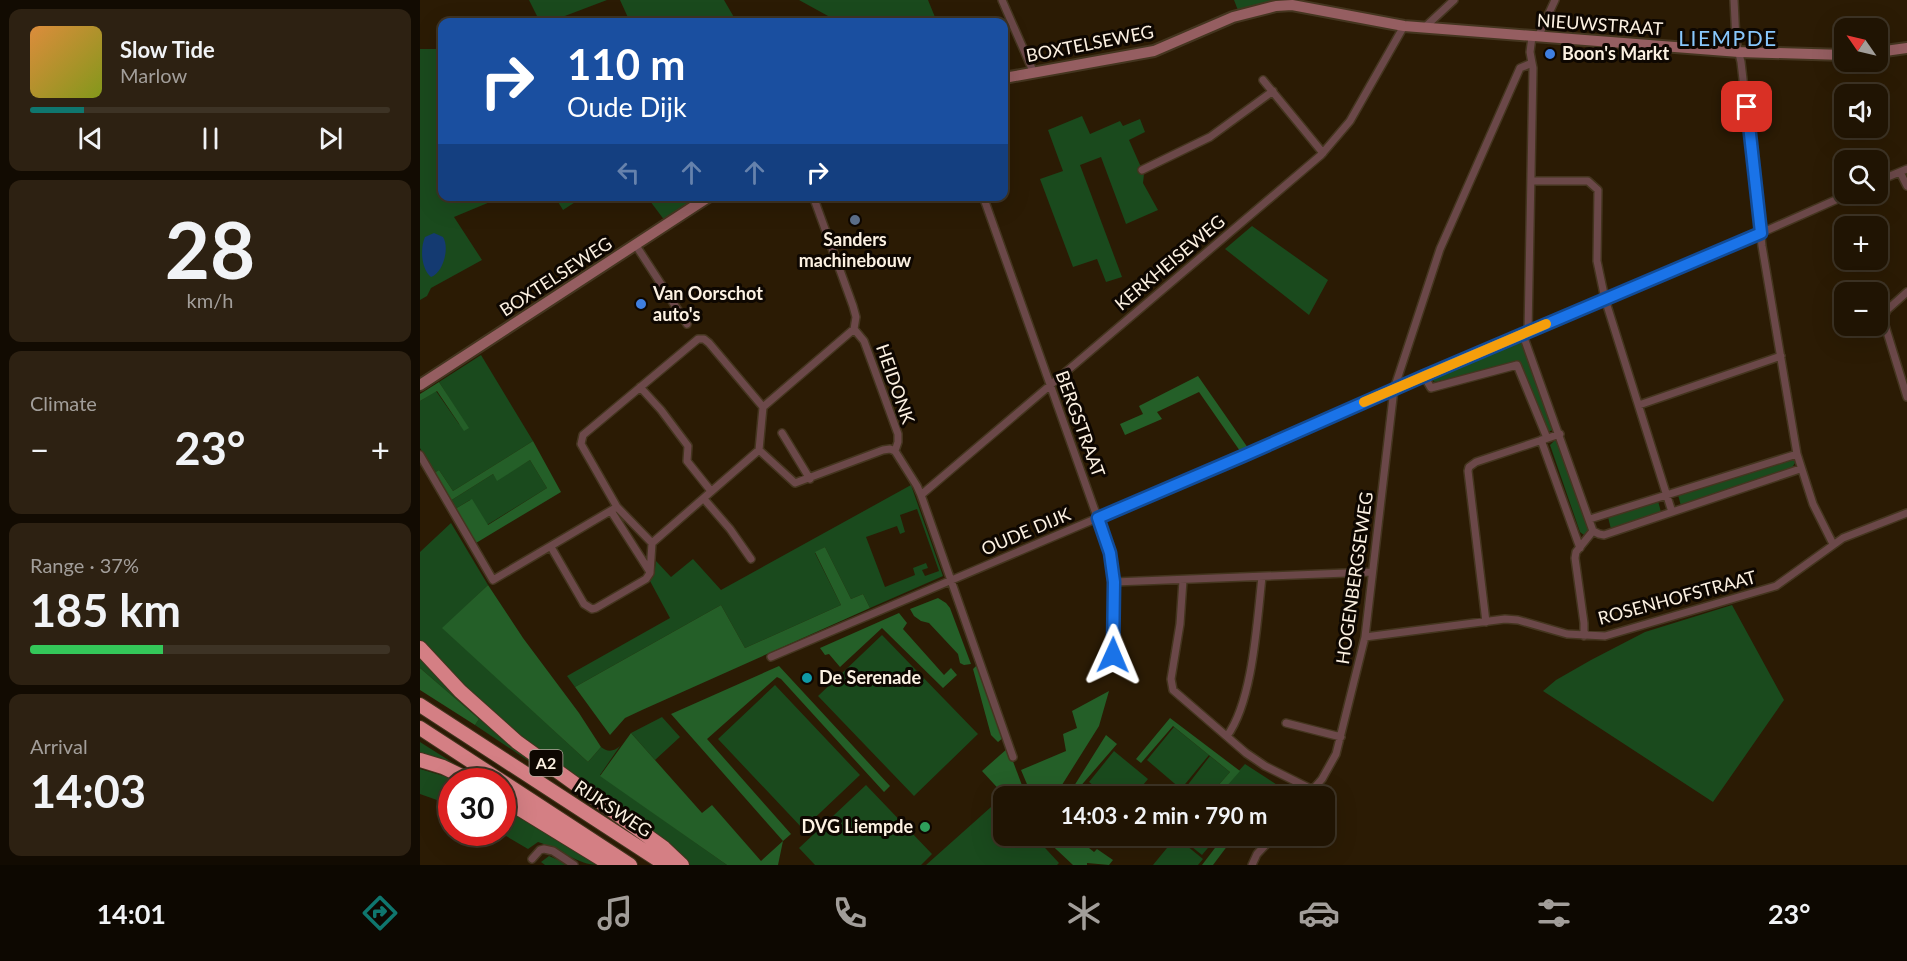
<!DOCTYPE html>
<meta charset="utf-8">
<style>
:root{--surface:#201403;--page:#2d2112;--text:#f1f3f6;--muted:#a29e9a;--line:#3d3325;--accent:#0f766e}
body{margin:0;font-family:Lato,sans-serif;background:var(--page);color:var(--text);height:100vh;display:flex;flex-direction:column;font-size:22px;white-space:nowrap}
*{box-sizing:border-box;margin:0}
p{font-size:20px;color:var(--muted)}
.icon{flex:none;width:33px;height:33px;fill:none;stroke:currentColor;stroke-width:2;stroke-linecap:round;stroke-linejoin:round}
.map{position:relative;flex:1;overflow:hidden}
.side{display:flex;flex-direction:column;gap:9px;padding:9px;background:#120b02;width:420px}
.side>*{flex:none}
.guide{position:absolute;left:18px;top:18px;width:570px;height:183px;border-radius:12px;box-shadow:0 6px 24px #0002,0 0 0 2px var(--line);background:#1a4fa0;color:#fff;overflow:hidden}
.needle{width:39px;rotate:304deg}
.buttons{position:absolute;left:1414px;top:18px;display:grid;gap:12px}
.buttons a{display:grid;place-items:center;width:54px;height:54px;border-radius:12px;background:var(--surface);box-shadow:0 6px 24px #0002,0 0 0 2px var(--line);font-size:30px}
.speed{position:absolute;left:18px;top:768px;display:flex;gap:12px;font-size:30px;font-weight:700;text-align:center}
.speed>*{display:grid;place-content:center;width:78px;height:78px;border-radius:50%;background:var(--surface);box-shadow:0 6px 24px #0002,0 0 0 2px var(--line);line-height:1}
.speed .limit{border:9px solid #d22;background:#fff;color:#111}
.pin{position:absolute;display:grid;place-items:center;width:51px;height:51px;color:#fff;margin:-26px;border-radius:12px;box-shadow:0 3px 9px #0006}
.me{position:absolute;width:66px;margin:-33px;rotate:1deg;stroke-linejoin:round;filter:drop-shadow(0 0 4px #0008)}
.turn{display:flex;align-items:center;gap:21px;height:126px;padding:0 30px;font-size:27px}
.turn .icon{width:78px;height:78px;stroke-width:2.5}
.turn b{display:block;font-size:42px;line-height:51px}
.lanes{display:flex;align-items:center;height:57px;padding:0 30px;background:#0003;justify-content:center;gap:30px;direction:ltr}
.lanes .off{opacity:.35}
.big{font-size:45px;font-weight:700;line-height:1.1}
.side .widget{flex:1;display:flex;flex-direction:column;justify-content:center;gap:9px;min-width:0;padding:0 21px;border-radius:12px;background:var(--page)}
.side .dial{align-items:center;gap:0}
.dial b{font-size:78px;line-height:1}
.song{display:flex;align-items:center;gap:18px}
.cover{width:72px;height:72px;border-radius:9px;background:linear-gradient(135deg,hsl(30 70% 55%),hsl(70 70% 35%))}
.played{height:6px;border-radius:3px;background:linear-gradient(90deg,var(--accent) 15%,var(--line) 15%)}
.keys{display:flex;justify-content:space-around;direction:ltr}
.heat{display:flex;justify-content:space-between;align-items:center;font-size:33px;direction:ltr}
.charge{height:9px;border-radius:4px;background:linear-gradient(90deg,#34c759 37%,var(--line) 0)}
.trip{position:absolute;left:573px;top:786px;width:342px;height:60px;border-radius:12px;background:var(--surface);box-shadow:0 6px 24px #0002,0 0 0 2px var(--line);font-weight:700;line-height:60px;text-align:center}
.menu{display:flex;height:96px;justify-content:space-around;align-items:center;background:#0d0801;color:var(--muted)}
.menu .icon{width:42px;height:42px}
.menu .active{color:var(--accent)}
.menu b{font-size:27px;color:var(--text)}
main{display:flex;flex:1;min-height:0}
.map>svg:first-child{display:block}
.green{fill:#1a4a1d;fill-rule:evenodd}
.forest{fill:#245f28}
.water{fill:#143a71}
.lines{fill:none;stroke-linecap:round;stroke-linejoin:round}
.street-casing{stroke:#44351f;stroke-width:10}
.secondary-casing{stroke:#44351f;stroke-width:14}
.highway-casing{stroke:#44351f;stroke-width:16}
.street{stroke:#6b4849;stroke-width:7}
.secondary{stroke:#955e61;stroke-width:10}
.highway{stroke:#d47f84;stroke-width:14}
.route-casing{stroke:#114b97;stroke-width:15}
.route{stroke:#1a73e8;stroke-width:10}
.slow{stroke:#f59e0b;stroke-width:10}
.shop-dot{fill:#3f7fe0;stroke:#0e0701;stroke-width:2}
.service-dot{fill:#5c6f8a;stroke:#0e0701;stroke-width:2}
.culture-dot{fill:#0f9aa8;stroke:#0e0701;stroke-width:2}
.leisure-dot{fill:#2e9e5b;stroke:#0e0701;stroke-width:2}
.labels{text-anchor:middle;stroke-width:6;stroke-linejoin:round;paint-order:stroke}
.shield{fill:#0e0701;stroke:#b5ab9e;stroke-width:1.5}
.shield-label{font-size:16px;font-weight:bold;fill:#fcf1e2}
.street-label{font-size:18px;fill:#fcf1e2;stroke:#0e0701}
.poi-label{font-size:18px;font-weight:bold;fill:#fcf1e2;stroke:#0e0701;text-anchor:start}
.quarter-label{font-size:21px;letter-spacing:1.5px;fill:#88c7fc;stroke:#0e0701}
</style>
<main>
<section class="side">
<div class="widget">
<div class="song"><i class="cover"></i><div><b>Slow Tide</b><p>Marlow</p></div></div>
<div class="played"></div>
<div class="keys"><svg class="icon" aria-label="previous" viewBox="0 0 24 24"><path d="M18 5L8 12l10 7zM5 5v14"/></svg><svg class="icon" aria-label="pause" viewBox="0 0 24 24"><path d="M8 5v14M16 5v14"/></svg><svg class="icon" aria-label="next" viewBox="0 0 24 24"><path d="M6 5l10 7-10 7zM19 5v14"/></svg></div>
</div>
<div class="widget dial"><b>28</b><p>km/h</p></div>
<div class="widget"><p>Climate</p>
<div class="heat"><a>−</a><b class="big">23°</b><a>+</a></div>
</div>
<div class="widget"><p>Range · 37%</p><b class="big">185 km</b><div class="charge"></div></div>
<div class="widget"><p>Arrival</p><b class="big">14:03</b></div>
</section>
<div class="map">
<svg width="1487" height="865" viewBox="0 0 1487 865">
<rect width="100%" height="100%" fill="#2b1b04"/>
<path class="green" d="M109 0H187L129 22H120Z
M200 0H304L315 19 319 17 322 22H210Z
M379 0H508L517 22H419Z
M814 0H863L819 13Z
M0 49H22V196L82 197 34 217 62 260 11 288 7 296 0 300Z
M662 116 670 134 700 121 703 126 720 119 725 132 709 140 724 174 723 183 738 210 706 224 681 157 660 165 702 277 686 282 677 259 653 267 620 179 643 171 628 130Z
M135 197H163L143 210Z
M227 197H285L245 221Z
M832 226 908 280 889 315 805 249Z
M1102 341 1135 429 1128 432 1097 362 1015 382 1013 381C1020 372 1088 345 1102 341Z
M61 355 113 441 33 491 19 470 14 473 0 448V401L16 391 39 424 48 428 19 382Z
M1135 440 1139 441 1169 530 1164 535 1160 532 1130 445Z
M1374 457 1375 463 1371 469 1261 506 1258 495Z
M110 460 127 488 67 525 50 500 35 509 30 501 73 474 77 480Z
M491 485 523 576 450 608 443 594 431 599 405 547 395 553 421 605 325 648 301 605 155 687 147 676 250 618 230 581 234 575 236 561 251 577 273 559 301 590ZM497 509 519 571 505 576 502 570 508 568 506 563 493 568 495 575 465 587 446 537 477 526 480 534 485 532 480 515Z
M1238 501 1241 512 1191 529 1188 517Z
M31 523 68 585 23 628 168 762 181 747C187 752 194 752 200 746L180 775 307 865H261L122 759 0 645V552Z
M1312 605 1364 700 1293 802 1123 691 1136 680 1171 660 1225 632Z
M462 635 558 734 494 796 398 696Z
M0 653 164 798 55 725 59 719 0 668Z
M355 685 440 775 383 829 298 739Z
M242 717 260 737 235 760 211 733Z
M754 727 789 755 761 789 727 760Z
M0 742 41 768 0 757Z
M694 751 728 779 714 796H687L669 782Z
M790 756 810 772 789 796H765L763 791Z
M825 764 868 792 864 796H796Z
M0 769 41 781 32 782 31 805 0 794Z
M446 785 512 854 501 865H395L379 848Z
M580 799 583 803 584 836H614L639 863 637 865H506Z
M83 805 178 865C158 865 138 848 118 842L108 849 81 833 82 832Z
M728 836H753L743 848Z
M781 836H798L782 855 772 847Z
M756 837 783 859 778 865H733Z
M129 856 150 865H125L121 862Z"/>
<path class="forest" d="M778 376 828 448 820 451 779 392 737 412 742 419 705 435 700 424 723 414 719 406Z
M19 382 49 428 44 431 17 391 0 401V394Z
M113 441 141 492 56 543 35 509 52 499 68 525 127 488 110 460 77 481 73 474 30 501 14 473 19 470 33 491Z
M405 547 431 599 443 594 450 608 222 710 205 718 190 735 155 687 301 605 325 648 421 605 395 552Z
M68 585 103 638 159 713 181 747 168 762 22 628Z
M518 598 526 603 530 608 551 664 544 665 540 663 538 654 509 623 501 621 494 616 490 609Z
M479 613 487 623 483 629 524 675 531 668 537 675 523 688 462 628 420 667 409 654 405 655 400 648Z
M559 663 584 737 578 742 571 735 553 669Z
M359 666 470 786 464 792 361 679 357 677 287 739 371 834 363 841 358 865H307L180 776 211 733 282 813 292 805 341 861 363 841 251 714Z
M0 668 59 719 55 725 0 690Z
M689 691 679 726 635 796H612L601 770 646 751 643 734 657 728 652 711Z
M750 718 820 771 798 796H789L810 772 753 726 721 763 716 759Z
M686 735 697 744 652 796 649 794Z
M588 748 606 796H585L562 771Z
M622 836H654L674 852 677 849 693 860 689 865 667 863V865H653Z
M801 840 808 845 793 865H782Z"/>
<path class="water" d="M14 233 23 237C30 248 23 273 11 277 1 269 0 248 5 237Z"/>
<g class="lines">
<g class="street-casing">
<path id="street" d="M582 0 613 71
M1314 0 1316 41 1321 62 1342 246 1377 454 1393 504 1413 544
M1005 27 1034 0
M1118 37 1135 0
M843 80 903 153
M722 170 790 137 853 91
M1480 172 1487 186
M1111 181H1168L1178 190 1177 261 1185 299 1252 512
M1458 181 1487 169
M393 196 433 306 436 317 434 329 444 341 478 434V442L475 451 497 486 501 495 593 757
M563 196 690 553 694 582 693 667
M215 244 267 324
M1487 292 1467 310 1463 319 1487 397
M434 329 343 407 339 450 375 483 463 450 470 449 475 451
M1108 332 1113 68 1112 63
M1103 335 1173 531 1156 552 1155 558 1164 623V636
M1004 376 1011 388 1097 365 1127 438
M220 387 241 410 268 446 267 461 291 491
M1219 405 1361 356
M362 433 390 479
M1121 440 1160 548
M0 455 73 580 197 507 232 543 339 450
M501 495 901 155 930 121 984 26
M284 499 310 529 331 559
M197 507 161 444 163 435 278 339H284L289 343 343 407
M191 511 230 572
M1170 519 1377 454
M1173 531 1179 534 1184 535 1380 469
M131 547 164 604 172 609 176 608 226 579 230 573 232 543
M763 580 760 624 751 679 753 690 826 753 845 766 893 790
M694 582 952 572
M1066 622 1048 471 1049 467 1056 462 1140 434
M945 637 1085 619 1098 620 1147 634 1185 636 1356 586 1423 538 1487 513
M351 657 823 456 1004 376 1341 233 1429 194
M866 723 921 737
M807 736C833 701 837 621 842 577
M887 796 902 779 916 754 945 637 974 389 1020 249 1100 68 1112 63 1110 52 1112 37
M112 859 120 850 124 849 133 851 154 865
M832 865 837 854 854 836"/>
</g>
<g class="secondary-casing">
<path id="secondary" d="M1458 52 1487 48
M584 78 734 51 813 17 856 6 872 5 984 26 1319 52 1425 55
M0 385 290 196"/>
</g>
<g class="highway-casing">
<path id="highway" d="M0 648 40 691 97 742 244 848 262 865
M0 705 246 865
M0 728 210 865
M0 760 23 767 54 782
M82 798 191 865"/>
</g>
<use href="#street" class="street"/>
<use href="#secondary" class="secondary"/>
<use href="#highway" class="highway"/>
</g>
<g class="lines">
<g class="route-casing">
<path id="route" d="M693 655 694 582 690 553 678 518 823 456 1004 376 1341 233 1327 107"/>
</g>
<use href="#route" class="route"/>
<path class="slow" d="M944 402 1126 324"/>
</g>
<g class="shop-dot">
<circle cx="1130" cy="54" r="6"/>
<circle cx="221" cy="304" r="6"/>
</g>
<circle class="service-dot" cx="435" cy="220" r="6"/>
<circle class="culture-dot" cx="387" cy="678" r="6"/>
<circle class="leisure-dot" cx="505" cy="827" r="6"/>
<g class="labels">
<rect class="shield" x="109.5" y="750" width="33" height="26" rx="4.5"/>
<g class="shield-label">
<text x="126" y="769">A2</text>
</g>
<g class="street-label">
<text transform="translate(1180 25) rotate(4)" y="6">NIEUWSTRAAT</text>
<text transform="translate(670 44) rotate(-11)" y="6">BOXTELSEWEG</text>
<text transform="translate(750 263) rotate(-40)" y="6">KERKHEISEWEG</text>
<text transform="translate(136 277) rotate(-33)" y="6">BOXTELSEWEG</text>
<text transform="translate(475 384) rotate(71)" y="6">HEIDONK</text>
<text transform="translate(660 424) rotate(70)" y="6">BERGSTRAAT</text>
<text transform="translate(606 532) rotate(-23)" y="6">OUDE DIJK</text>
<text transform="translate(935 578) rotate(-82)" y="6">HOGENBERGSEWEG</text>
<text transform="translate(1257 598) rotate(-15)" y="6">ROSENHOFSTRAAT</text>
<text transform="translate(193 809) rotate(33)" y="6">RIJKSWEG</text>
</g>
<g class="poi-label">
<text x="1142" y="60">Boon's Markt</text>
<text x="435" y="246" text-anchor="middle">Sanders<tspan x="435" dy="21">machinebouw</tspan></text>
<text x="233" y="300">Van Oorschot<tspan x="233" dy="21">auto's</tspan></text>
<text x="399" y="684">De Serenade</text>
<text x="493" y="833" text-anchor="end">DVG Liempde</text>
</g>
<g class="quarter-label">
<text x="1308" y="46">LIEMPDE</text>
</g>
</g>
</svg>
<div class="buttons">
<a><svg class="needle" viewBox="-14 -14 28 28"><path d="M0-13l5 13h-10z" fill="#e53935"/><path d="M0 13l5-13h-10z" fill="#a29e9a"/></svg></a>
<a><svg class="icon" aria-label="sound" viewBox="0 0 24 24"><path d="M4 9h4l5-4v14l-5-4H4zM17 9q2 3 0 6"/></svg></a>
<a><svg class="icon" aria-label="search" viewBox="0 0 24 24"><circle cx="10" cy="10" r="6"/><path d="M15 15l6 6"/></svg></a>
<a>+</a>
<a>−</a>
</div>
<div class="speed"><div class="limit">30</div></div>
<div class="pin" style="left:1327px;top:107px;background:#d93025"><svg class="icon" aria-label="arrive" viewBox="0 0 24 24"><path d="M6 21V4h12l-3 4 3 4H6"/></svg></div>
<svg class="me" style="left:693px;top:655px" viewBox="-20 -20 40 40"><path d="M0-17L14 15 0 8-14 15z" fill="#1a73e8" stroke="#fff" stroke-width="4"/></svg>
<div class="trip">14:03 · 2 min · 790 m</div>
<div class="guide">
<div class="turn"><svg class="icon" aria-label="right" viewBox="0 0 24 24"><path d="M7 20v-9h11M14 6l5 5-5 5"/></svg><div><b>110 m</b>Oude Dijk</div></div>
<div class="lanes"><svg class="icon off" aria-label="left" viewBox="0 0 24 24"><path d="M17 20v-9H6M10 6l-5 5 5 5"/></svg><svg class="icon off" aria-label="ahead" viewBox="0 0 24 24"><path d="M12 20V5M6 11l6-6 6 6"/></svg><svg class="icon off" aria-label="ahead" viewBox="0 0 24 24"><path d="M12 20V5M6 11l6-6 6 6"/></svg><svg class="icon" aria-label="right" viewBox="0 0 24 24"><path d="M7 20v-9h11M14 6l5 5-5 5"/></svg></div>
</div>
</div>
</main>
<nav class="menu">
<b>14:01</b>
<svg class="icon active" aria-label="directions" viewBox="0 0 24 24"><path d="M12 3l9 9-9 9-9-9zM9 14v-3h6M13 9l2 2-2 2"/></svg>
<svg class="icon" aria-label="music" viewBox="0 0 24 24"><path d="M9 18V5l10-2v13"/><circle cx="6" cy="18" r="3"/><circle cx="16" cy="16" r="3"/></svg>
<svg class="icon" aria-label="phone" viewBox="0 0 24 24"><path d="M5 4h4l2 5-3 2q2 4 5 5l2-3 5 2v4C11 20 4 13 5 4z"/></svg>
<svg class="icon" aria-label="climate" viewBox="0 0 24 24"><path d="M12 3v18M4 7l16 10M4 17L20 7"/></svg>
<svg class="icon" aria-label="car" viewBox="0 0 24 24"><path d="M5 17H2v-5l4-1 3-4h7l3 4 3 1v5h-3M9 17h6M6 11h13"/><circle cx="7" cy="17" r="2"/><circle cx="17" cy="17" r="2"/></svg>
<svg class="icon" aria-label="filters" viewBox="0 0 24 24"><path d="M4 7h16M4 17h16"/><circle cx="9" cy="7" r="2"/><circle cx="15" cy="17" r="2"/></svg>
<b>23°</b>
</nav>
